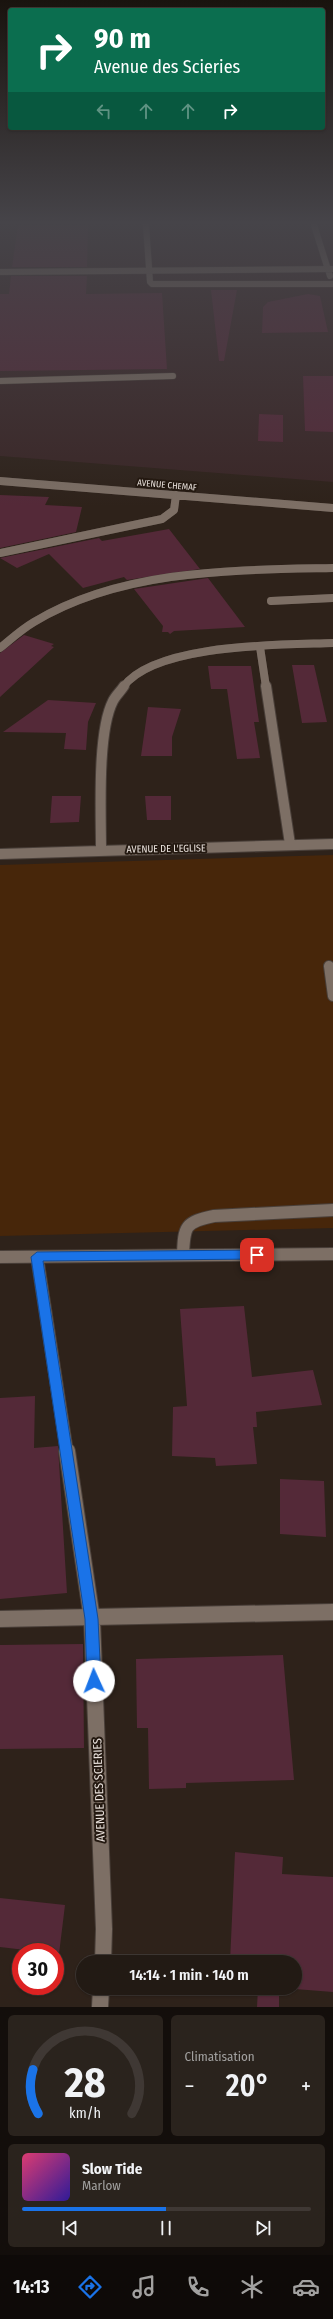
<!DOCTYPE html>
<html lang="fr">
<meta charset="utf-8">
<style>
:root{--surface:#221a14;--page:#2a231d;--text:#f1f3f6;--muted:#a2a1a0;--line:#3f3834;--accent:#1a73e8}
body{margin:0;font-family:"Fira Sans Condensed",sans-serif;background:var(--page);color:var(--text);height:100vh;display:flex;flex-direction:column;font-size:15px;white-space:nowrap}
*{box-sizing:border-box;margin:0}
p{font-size:13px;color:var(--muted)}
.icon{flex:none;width:22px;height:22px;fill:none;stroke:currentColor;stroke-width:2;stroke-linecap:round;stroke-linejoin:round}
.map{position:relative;height:2007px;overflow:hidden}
.panel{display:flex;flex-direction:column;gap:8px;padding:8px;background:#130e0b;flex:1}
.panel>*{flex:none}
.top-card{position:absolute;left:8px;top:8px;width:317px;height:122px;border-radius:4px;box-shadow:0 1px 3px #0004,0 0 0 1px var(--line);background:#0b6e4f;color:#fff;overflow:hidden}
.speed{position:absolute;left:12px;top:1943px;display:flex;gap:8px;font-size:20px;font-weight:700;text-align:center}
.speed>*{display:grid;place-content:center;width:52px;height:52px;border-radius:50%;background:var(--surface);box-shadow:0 1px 3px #0004,0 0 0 1px var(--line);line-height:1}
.speed .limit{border:6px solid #d22;background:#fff;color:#111}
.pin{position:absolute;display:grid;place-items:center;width:34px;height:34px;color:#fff;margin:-17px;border-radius:8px;box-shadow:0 2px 6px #0006}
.me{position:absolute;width:44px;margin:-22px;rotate:358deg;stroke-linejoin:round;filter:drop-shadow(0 0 3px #0008)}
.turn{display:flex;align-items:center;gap:14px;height:84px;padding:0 20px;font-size:18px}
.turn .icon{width:52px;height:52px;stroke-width:2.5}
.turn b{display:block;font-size:28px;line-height:34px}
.lanes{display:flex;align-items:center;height:38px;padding:0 20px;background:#0003;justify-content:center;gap:20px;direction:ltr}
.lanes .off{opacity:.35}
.big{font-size:30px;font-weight:600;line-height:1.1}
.panel .tile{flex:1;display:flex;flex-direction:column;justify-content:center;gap:6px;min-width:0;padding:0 14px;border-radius:6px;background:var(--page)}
.panel .dial{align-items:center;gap:0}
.dial svg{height:104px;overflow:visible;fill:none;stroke:var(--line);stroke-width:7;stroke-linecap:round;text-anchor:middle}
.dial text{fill:var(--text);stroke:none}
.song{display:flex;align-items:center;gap:12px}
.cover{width:48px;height:48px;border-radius:6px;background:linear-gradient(135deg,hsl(340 70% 55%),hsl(250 70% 35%))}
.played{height:4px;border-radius:2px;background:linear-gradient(90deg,var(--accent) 50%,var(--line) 50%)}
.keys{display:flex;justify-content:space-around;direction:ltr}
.heat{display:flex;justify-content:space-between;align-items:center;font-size:22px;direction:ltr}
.panel .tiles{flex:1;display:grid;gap:8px;grid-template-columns:1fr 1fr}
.tile:last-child{grid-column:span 2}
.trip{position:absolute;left:76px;top:1955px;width:226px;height:40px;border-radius:20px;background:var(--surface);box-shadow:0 1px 3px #0004,0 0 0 1px var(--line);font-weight:600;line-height:40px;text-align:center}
.tabs{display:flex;height:64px;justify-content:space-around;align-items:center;background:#0e0a08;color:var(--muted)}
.tabs .icon{width:28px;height:28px}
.tabs .current{color:var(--accent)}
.tabs b{font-size:18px;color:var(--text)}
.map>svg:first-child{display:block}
.industrial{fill:#3a2626}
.green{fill:#47260a}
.building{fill:#542938}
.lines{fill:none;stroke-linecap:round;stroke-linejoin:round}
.service-casing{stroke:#493f39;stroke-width:7}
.minor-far3-casing{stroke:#493f39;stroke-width:8}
.minor-far2-casing{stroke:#493f39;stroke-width:12}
.minor-far1-casing{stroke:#493f39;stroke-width:14}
.minor-casing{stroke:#493f39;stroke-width:18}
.tertiary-casing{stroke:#493f39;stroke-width:14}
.service{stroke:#7d6f65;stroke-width:6}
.minor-far3{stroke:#7d6f65;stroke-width:8}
.minor-far2{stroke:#7d6f65;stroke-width:10}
.minor-far1{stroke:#7d6f65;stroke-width:12}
.minor{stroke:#7d6f65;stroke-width:16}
.tertiary{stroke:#7d6f65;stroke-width:12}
.route{fill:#1a73e8;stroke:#114b97}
.labels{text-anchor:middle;stroke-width:4;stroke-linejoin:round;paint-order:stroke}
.far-street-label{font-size:9px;fill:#e9e1dc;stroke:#241911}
.street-label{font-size:10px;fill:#e9e1dc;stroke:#241911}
.near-street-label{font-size:12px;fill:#e9e1dc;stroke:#241911}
</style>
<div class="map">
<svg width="333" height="2007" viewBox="0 0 333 2007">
<rect width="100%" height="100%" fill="#2e221a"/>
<path class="industrial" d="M0 225H333V482L0 456Z"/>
<path class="green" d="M333 855V1228L0 1236V865Z"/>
<path class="building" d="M18 225H88L87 267H12Z
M11 276H87L86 294 162 293 167 369 0 371V294H9Z
M211 290H237L224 361H219Z
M308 294 320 296 328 332 262 333 263 307 268 302Z
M303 376H333V432L305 431Z
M259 414 283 415V442L258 441Z
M0 495 49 497 45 505 82 507 76 532 0 548Z
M169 529 200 569 127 580 124 577 83 588 49 554 17 568 0 558 99 538 102 541Z
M208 578 245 627 174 631 170 634 168 632H162L163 626 134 589Z
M24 635 54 644 51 646 54 647 0 697V653Z
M292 665H314L327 722 302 723Z
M208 666H251L259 722H254L260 758 237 759 227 689H211Z
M48 700 96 703 88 722 86 750 64 749 66 733 3 732Z
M148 707 181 709 172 737V756H141Z
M52 796H81L79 822 50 823Z
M145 796H171V820H147Z
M244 1306 252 1377 313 1370 322 1405 256 1412 257 1427H253L257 1464 216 1466 215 1458 172 1456 173 1407 187 1406 180 1309Z
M35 1396 34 1448 58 1446 67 1593 0 1599V1398Z
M280 1479 324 1481 326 1537 280 1534Z
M83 1644 84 1748 0 1749V1645Z
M283 1655 294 1780 186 1783V1788L149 1789 148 1728H137L136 1659Z
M235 1852 283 1857 282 1874 333 1877V1992L282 1988H295V1962H230Z
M0 1898 65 1905 59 1954 0 1947Z
M258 1988H279V2007H257Z"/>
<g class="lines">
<g class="service-casing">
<path id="service" d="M146 225 150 282 152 284H333
M314 225 330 276
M0 272 333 269
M0 381 173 376"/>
</g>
<g class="minor-far3-casing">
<path id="minor-far3" d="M0 481 333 508
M0 553 162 519 174 510 176 495
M271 601 333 598
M260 647 266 687
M0 648C11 639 22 629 34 622 122 569 234 570 333 568
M123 687C155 643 282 645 333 643"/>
</g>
<g class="minor-far2-casing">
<path id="minor-far2" d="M266 686 290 844
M101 850C101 813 97 732 113 701 116 695 121 691 124 686
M0 854 333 844
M329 966 333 996"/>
</g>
<g class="minor-far1-casing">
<path id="minor-far1" d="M183 1255C184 1226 185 1222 214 1216L333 1210
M37 1257 67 1452"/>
</g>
<g class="minor-casing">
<path id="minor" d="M67 1451 92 1619 104 1929 103 1962
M0 1619 333 1612
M100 2007 101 1988"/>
</g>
<g class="tertiary-casing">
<path id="tertiary" d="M0 1257 333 1254"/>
</g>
<use href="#service" class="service"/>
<use href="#minor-far3" class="minor-far3"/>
<use href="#minor-far2" class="minor-far2"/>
<use href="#minor-far1" class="minor-far1"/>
<use href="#minor" class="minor"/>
<use href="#tertiary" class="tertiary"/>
</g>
<linearGradient id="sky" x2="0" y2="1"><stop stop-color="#19130e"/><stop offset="0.44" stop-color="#464449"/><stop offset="1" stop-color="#464449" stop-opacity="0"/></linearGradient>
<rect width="333" height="506" fill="url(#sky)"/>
<path class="route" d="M257 1250 262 1255 257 1259 43 1261 98 1619 101 1681 99 1685 94 1687 89 1685 87 1681 85 1619 31 1257 37 1252Z"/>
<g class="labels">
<g class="far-street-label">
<text transform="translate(167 485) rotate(5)" y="3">AVENUE CHEMAF</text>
</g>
<g class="street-label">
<text transform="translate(166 848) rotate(-1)" y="4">AVENUE DE L'EGLISE</text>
</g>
<g class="near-street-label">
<text transform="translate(99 1790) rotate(-92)" y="4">AVENUE DES SCIERIES</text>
</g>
</g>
</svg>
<div class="speed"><div class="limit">30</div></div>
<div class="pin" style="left:257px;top:1255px;background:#d93025"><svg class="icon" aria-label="arrive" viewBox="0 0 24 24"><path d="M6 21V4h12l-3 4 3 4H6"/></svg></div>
<svg class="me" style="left:94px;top:1681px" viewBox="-20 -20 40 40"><circle r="19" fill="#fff"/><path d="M0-13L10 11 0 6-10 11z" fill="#1a73e8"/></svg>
<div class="trip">14:14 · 1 min · 140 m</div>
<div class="top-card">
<div class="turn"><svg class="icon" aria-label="right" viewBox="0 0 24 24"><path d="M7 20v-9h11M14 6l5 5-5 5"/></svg><div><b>90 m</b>Avenue des Scieries</div></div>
<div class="lanes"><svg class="icon off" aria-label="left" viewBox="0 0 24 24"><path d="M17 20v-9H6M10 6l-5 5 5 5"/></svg><svg class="icon off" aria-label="ahead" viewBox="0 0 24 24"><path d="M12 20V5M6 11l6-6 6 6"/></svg><svg class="icon off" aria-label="ahead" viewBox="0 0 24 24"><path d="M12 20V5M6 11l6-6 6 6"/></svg><svg class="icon" aria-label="right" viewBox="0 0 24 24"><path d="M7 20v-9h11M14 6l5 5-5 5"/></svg></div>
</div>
</div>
<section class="panel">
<div class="tiles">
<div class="tile dial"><svg viewBox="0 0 100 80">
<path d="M14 69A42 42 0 1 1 86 69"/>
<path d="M14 69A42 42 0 0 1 10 35" stroke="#1a73e8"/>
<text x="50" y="56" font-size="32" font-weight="700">28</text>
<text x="50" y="72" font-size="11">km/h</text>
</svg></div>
<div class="tile"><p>Climatisation</p>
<div class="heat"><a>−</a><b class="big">20°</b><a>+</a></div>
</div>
<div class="tile">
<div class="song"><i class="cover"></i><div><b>Slow Tide</b><p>Marlow</p></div></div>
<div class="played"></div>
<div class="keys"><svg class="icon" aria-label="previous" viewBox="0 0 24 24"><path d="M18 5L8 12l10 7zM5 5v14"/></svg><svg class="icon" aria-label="pause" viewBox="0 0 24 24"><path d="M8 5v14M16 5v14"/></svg><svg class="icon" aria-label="next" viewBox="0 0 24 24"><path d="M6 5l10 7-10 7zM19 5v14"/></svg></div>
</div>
</div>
</section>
<nav class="tabs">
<b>14:13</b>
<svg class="icon current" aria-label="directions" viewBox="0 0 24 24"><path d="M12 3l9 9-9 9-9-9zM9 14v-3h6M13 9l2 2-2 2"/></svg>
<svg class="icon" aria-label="music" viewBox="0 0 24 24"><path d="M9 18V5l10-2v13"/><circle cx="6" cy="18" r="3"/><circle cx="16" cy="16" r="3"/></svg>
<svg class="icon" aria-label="phone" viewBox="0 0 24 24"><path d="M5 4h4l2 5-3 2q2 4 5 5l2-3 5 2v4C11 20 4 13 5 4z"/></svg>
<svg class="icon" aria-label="climate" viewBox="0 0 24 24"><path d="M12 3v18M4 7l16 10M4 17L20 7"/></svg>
<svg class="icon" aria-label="car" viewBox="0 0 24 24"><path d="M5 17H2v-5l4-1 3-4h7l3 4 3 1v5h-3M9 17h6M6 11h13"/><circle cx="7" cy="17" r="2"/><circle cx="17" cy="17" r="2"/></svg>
</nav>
